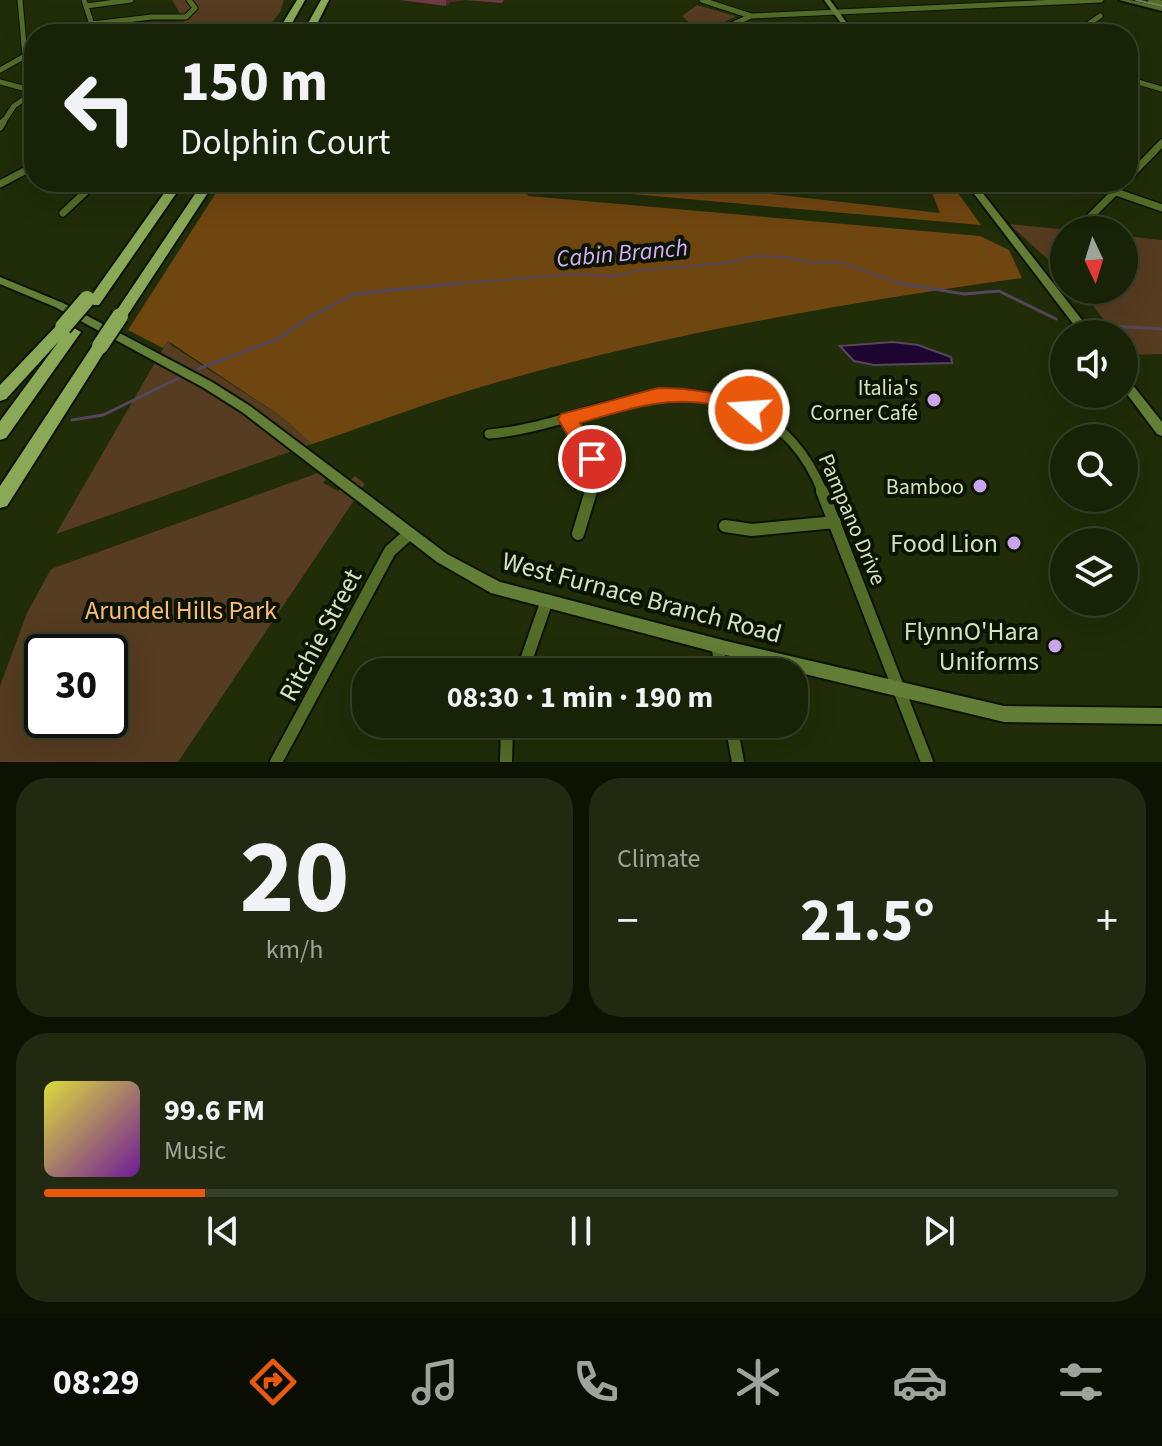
<!DOCTYPE html>
<meta charset="utf-8">
<style>
:root{--surface:#182206;--page:#212a10;--text:#f1f3f6;--muted:#9fa49b;--line:#363f28;--accent:#ea580c}
body{margin:0;font-family:"Source Sans 3",sans-serif;background:var(--page);color:var(--text);height:100vh;display:flex;flex-direction:column;font-size:30px;white-space:nowrap}
*{box-sizing:border-box;margin:0}
p{font-size:26px;color:var(--muted)}
.icon{flex:none;width:44px;height:44px;fill:none;stroke:currentColor;stroke-width:2;stroke-linecap:round;stroke-linejoin:round}
.map{position:relative;height:762px;overflow:hidden}
.drawer{display:flex;flex-direction:column;gap:16px;padding:16px;background:#0d1303;flex:1}
.drawer>*{flex:none}
.hud{position:absolute;left:24px;top:24px;width:1114px;height:168px;border-radius:32px;box-shadow:0 8px 32px #0002,0 0 0 2px var(--line);background:#182206;color:var(--text);overflow:hidden}
.needle{width:52px;rotate:176deg}
.buttons{position:absolute;left:1050px;top:216px;display:grid;gap:16px}
.buttons a{display:grid;place-items:center;width:88px;height:88px;border-radius:50%;background:var(--surface);box-shadow:0 8px 32px #0002,0 0 0 2px var(--line);font-size:40px}
.speed{position:absolute;left:24px;top:634px;display:flex;gap:16px;font-size:40px;font-weight:700;text-align:center}
.speed>*{display:grid;place-content:center;width:104px;height:104px;border-radius:50%;background:var(--surface);box-shadow:0 8px 32px #0002,0 0 0 2px var(--line);line-height:1}
.speed .limit{border:4px solid #111;border-radius:12px;background:#fff;color:#111}
.pin{position:absolute;display:grid;place-items:center;width:68px;height:68px;color:#fff;margin:-34px;border:4px solid #fff;border-radius:50%;box-shadow:0 2px 8px #0007}
.me{position:absolute;width:88px;margin:-44px;rotate:288deg;stroke-linejoin:round;filter:drop-shadow(0 0 6px #0008)}
.turn{display:flex;align-items:center;gap:28px;height:168px;padding:0 24px;font-size:36px}
.turn .icon{width:104px;height:104px;stroke-width:2.5}
.turn b{display:block;font-size:56px;line-height:68px}
.big{font-size:60px;font-weight:700;line-height:1.1}
.drawer .widget{flex:1;display:flex;flex-direction:column;justify-content:center;gap:12px;min-width:0;padding:0 28px;border-radius:32px;background:var(--page)}
.drawer .dial{align-items:center;gap:0}
.dial b{font-size:104px;line-height:1}
.song{display:flex;align-items:center;gap:24px}
.cover{width:96px;height:96px;border-radius:12px;background:linear-gradient(135deg,hsl(60 70% 55%),hsl(280 70% 35%))}
.played{height:8px;border-radius:4px;background:linear-gradient(90deg,var(--accent) 15%,var(--line) 15%)}
.keys{display:flex;justify-content:space-around;direction:ltr}
.heat{display:flex;justify-content:space-between;align-items:center;font-size:44px;direction:ltr}
.drawer .tiles{flex:1;display:grid;gap:16px;grid-template-columns:1fr 1fr}
.widget:last-child{grid-column:span 2}
.trip{position:absolute;left:352px;top:658px;width:456px;height:80px;border-radius:32px;background:var(--surface);box-shadow:0 8px 32px #0002,0 0 0 2px var(--line);font-weight:700;line-height:80px;text-align:center}
.menu{display:flex;height:128px;justify-content:space-around;align-items:center;background:#0a0e02;color:var(--muted)}
.menu .icon{width:56px;height:56px}
.menu .current{color:var(--accent)}
.menu b{font-size:36px;color:var(--text)}
.map>svg:first-child{display:block}
.green{fill:#563c20;fill-rule:evenodd}
.forest{fill:#6f4510}
.water{fill:#1e0431;stroke:#54475c;stroke-width:2}
.lines{fill:none;stroke-linecap:round;stroke-linejoin:round}
.stream-far1{stroke:#54475c;stroke-width:2}
.stream{stroke:#54475c;stroke-width:3}
.minor-far3-casing{stroke:#0c1302;stroke-width:7}
.minor-far2-casing{stroke:#0c1302;stroke-width:10}
.minor-far1-casing{stroke:#0c1302;stroke-width:13}
.minor-casing{stroke:#0c1302;stroke-width:16}
.tertiary-casing{stroke:#0c1302;stroke-width:4}
.secondary-casing{stroke:#0c1302;stroke-width:4}
.motorway-casing{stroke:#0c1302;stroke-width:4}
.minor-far3{stroke:#536c28;stroke-width:5}
.minor-far2{stroke:#536c28;stroke-width:7}
.minor-far1{stroke:#536c28;stroke-width:9}
.minor{stroke:#536c28;stroke-width:12}
.tertiary{fill:#536c28;fill-rule:evenodd}
.secondary{fill:#637e36;fill-rule:evenodd}
.motorway{fill:#89a956;fill-rule:evenodd}
.tram{stroke:#72815d;stroke-width:2}
.motorway-bridge-casing{stroke:#0c1302;stroke-width:20;stroke-linecap:butt}
.motorway-bridge{stroke:#89a956;stroke-width:16}
.wall{fill:#6f3943}
.shaded-wall{fill:#4b2c26}
.route{fill:#ea580c;stroke:#983908;stroke-width:2}
.poi-dot{fill:#c9a5ee;stroke:#0b1400;stroke-width:3}
.labels{text-anchor:middle;stroke-width:8;stroke-linejoin:round;paint-order:stroke}
.poi-label{font-size:22px;fill:#d3e3c0;stroke:#0b1400;text-anchor:end}
.street-label{font-size:22px;fill:#d3e3c0;stroke:#0b1400}
.water-label{font-size:24px;font-style:italic;fill:#d5aefd;stroke:#0b1400}
.near-poi-label{font-size:26px;fill:#d3e3c0;stroke:#0b1400;text-anchor:end}
.near-street-label{font-size:26px;fill:#d3e3c0;stroke:#0b1400}
.near-park-label{font-size:26px;fill:#febb75;stroke:#0b1400}
</style>
<div class="map">
<svg width="1162" height="762" viewBox="0 0 1162 762">
<rect width="100%" height="100%" fill="#202d08"/>
<path class="green" d="M172 0H284L280 12 263 34H192Z
M697 5 735 16V17L706 30 692 25 682 16Z
M1009 224 1070 230H1064V274Z
M1124 236 1162 240V354L1124 355V334H1106L1100 325 1107 324 1081 290H1124Z
M168 340 171 345 282 417 312 444 56 534Z
M337 466 323 483 338 491 355 476 365 484 178 762H0V686L27 613 51 569ZM42 652H110V720H42Z"/>
<path class="forest" d="M223 182H513L529 196 980 236 1009 250 1022 278C844 303 664 334 491 384 431 401 372 424 312 444L282 417 168 341 163 348 128 330Z
M535 182H707L727 189 940 213 928 182H950L981 225 540 186Z"/>
<path class="water" d="M893 342 918 345 951 357 952 363 874 365 854 361 840 346Z"/>
<g class="lines">
<path class="stream-far1" d="M442 285 572 274 612 276 642 270 728 263 755 256 788 257 812 263 839 262 905 285"/>
<path class="stream" d="M898 283 964 294 999 291 1056 319
M1094 325 1162 329
M198 369 278 339 310 317 354 294 460 283
M72 420 103 415 179 378"/>
<g class="minor-far3-casing">
<path id="minor-far3" d="M84 0 95 34
M702 0 751 16 712 34
M1150 0 1162 3
M86 6 131 0
M751 16 1101 0
M92 24 152 17H186L195 8 189 0
M1080 30 1100 16
M919 34 1082 29
M0 70 25 56 20 0
M1128 79 1162 89
M0 82 34 91
M2 124 14 106 34 92"/>
</g>
<g class="minor-far2-casing">
<path id="minor-far2" d="M0 127 3 122
M1128 178 1162 143
M1087 182 1162 208
M0 184 34 166
M63 213 96 182
M1078 229 1125 182"/>
</g>
<g class="minor-far1-casing">
<path id="minor-far1" d="M568 419C585 447 600 459 590 493
M489 434C576 427 660 369 747 409 785 427 807 454 823 493"/>
</g>
<g class="minor-casing">
<path id="minor" d="M822 491 927 762
M725 526 752 530 835 522
M578 534 591 491
M717 645 722 672
M522 672 546 603
M731 724 738 762
M276 762 390 551 409 534
M506 762 507 724"/>
</g>
<g class="tertiary-casing">
<path id="tertiary" d="M1119 0H1130L1162 7V11Z"/>
</g>
<g class="secondary-casing">
<path id="secondary" d="M824 0H830L855 34H849Z
M965 182H974L1093 334H1081Z
M0 277 63 303 212 382 250 406 447 554 500 582 726 641 1004 706 1162 708V724L1004 722 726 655 491 593 437 562 242 412 204 388 55 307 0 284Z
M1124 378 1128 379 1162 422V436L1157 434 1124 390Z"/>
</g>
<g class="motorway-casing">
<path id="motorway" d="M297 0H305L286 34H276Z
M321 0H329L312 34H302Z
M172 182H184L99 305H89L87 302 89 299Z
M203 182H215L125 319H115L113 316Z
M63 322 81 332 6 438 0 440V421L59 341 6 399 0 401V385L58 324Z
M100 341 108 346 7 506 0 508V486L95 342Z"/>
</g>
<use href="#minor-far3" class="minor-far3"/>
<use href="#minor-far2" class="minor-far2"/>
<use href="#minor-far1" class="minor-far1"/>
<use href="#minor" class="minor"/>
<use href="#tertiary" class="tertiary"/>
<use href="#secondary" class="secondary"/>
<use href="#motorway" class="motorway"/>
<path class="tram" d="M1136 0 1162 6"/>
<g class="motorway-bridge-casing">
<path id="motorway-bridge" d="M63 327 87 299
M100 346 120 316"/>
</g>
<use href="#motorway-bridge" class="motorway-bridge"/>
</g>
<path class="wall" d="M400 0H504L502 3 465 0 450 2 446 6Z"/>
<path class="shaded-wall" d="M446 0H465L450 2 446 6Z"/>
<path class="route" d="M658 388C694 388 723 393 756 405L758 410 749 417C737 413 726 407 714 405 666 395 625 410 580 423L602 459 599 464H585L558 419 561 414Z"/>
<g class="poi-dot">
<circle cx="934" cy="400" r="8"/>
<circle cx="980" cy="486" r="8"/>
<circle cx="1014" cy="543" r="8"/>
<circle cx="1055" cy="646" r="8"/>
</g>
<g class="labels">
<g class="poi-label">
<text x="918" y="395">Italia's<tspan x="918" dy="25">Corner Café</tspan></text>
<text x="964" y="494">Bamboo</text>
</g>
<g class="street-label">
<text transform="translate(853 519) rotate(67)" y="8">Pampano Drive</text>
</g>
<g class="water-label">
<text transform="translate(622 253) rotate(-5)" y="8">Cabin Branch</text>
</g>
<g class="near-poi-label">
<text x="998" y="552">Food Lion</text>
<text x="1039" y="640">FlynnO'Hara<tspan x="1039" dy="30">Uniforms</tspan></text>
</g>
<g class="near-street-label">
<text transform="translate(642 597) rotate(15)" y="9">West Furnace Branch Road</text>
<text transform="translate(320 635) rotate(-62)" y="9">Ritchie Street</text>
</g>
<g class="near-park-label">
<text x="181" y="619">Arundel Hills Park</text>
</g>
</g>
</svg>
<div class="buttons">
<a><svg class="needle" viewBox="-14 -14 28 28"><path d="M0-13l5 13h-10z" fill="#e53935"/><path d="M0 13l5-13h-10z" fill="#9fa49b"/></svg></a>
<a><svg class="icon" aria-label="sound" viewBox="0 0 24 24"><path d="M4 9h4l5-4v14l-5-4H4zM17 9q2 3 0 6"/></svg></a>
<a><svg class="icon" aria-label="search" viewBox="0 0 24 24"><circle cx="10" cy="10" r="6"/><path d="M15 15l6 6"/></svg></a>
<a><svg class="icon" aria-label="layers" viewBox="0 0 24 24"><path d="M12 4l9 5-9 5-9-5zM3 14l9 5 9-5"/></svg></a>
</div>
<div class="speed"><div class="limit">30</div></div>
<div class="pin" style="left:592px;top:459px;background:#d93025"><svg class="icon" aria-label="arrive" viewBox="0 0 24 24"><path d="M6 21V4h12l-3 4 3 4H6"/></svg></div>
<svg class="me" style="left:749px;top:410px" viewBox="-20 -20 40 40"><circle r="17" fill="#ea580c" stroke="#fff" stroke-width="3"/><path d="M0-11L8 9 0 5-8 9z" fill="#fff"/></svg>
<div class="trip">08:30 · 1 min · 190 m</div>
<div class="hud">
<div class="turn"><svg class="icon" aria-label="left" viewBox="0 0 24 24"><path d="M17 20v-9H6M10 6l-5 5 5 5"/></svg><div><b>150 m</b>Dolphin Court</div></div>
</div>
</div>
<section class="drawer">
<div class="tiles">
<div class="widget dial"><b>20</b><p>km/h</p></div>
<div class="widget"><p>Climate</p>
<div class="heat"><a>−</a><b class="big">21.5°</b><a>+</a></div>
</div>
<div class="widget">
<div class="song"><i class="cover"></i><div><b>99.6 FM</b><p>Music</p></div></div>
<div class="played"></div>
<div class="keys"><svg class="icon" aria-label="previous" viewBox="0 0 24 24"><path d="M18 5L8 12l10 7zM5 5v14"/></svg><svg class="icon" aria-label="pause" viewBox="0 0 24 24"><path d="M8 5v14M16 5v14"/></svg><svg class="icon" aria-label="next" viewBox="0 0 24 24"><path d="M6 5l10 7-10 7zM19 5v14"/></svg></div>
</div>
</div>
</section>
<nav class="menu">
<b>08:29</b>
<svg class="icon current" aria-label="directions" viewBox="0 0 24 24"><path d="M12 3l9 9-9 9-9-9zM9 14v-3h6M13 9l2 2-2 2"/></svg>
<svg class="icon" aria-label="music" viewBox="0 0 24 24"><path d="M9 18V5l10-2v13"/><circle cx="6" cy="18" r="3"/><circle cx="16" cy="16" r="3"/></svg>
<svg class="icon" aria-label="phone" viewBox="0 0 24 24"><path d="M5 4h4l2 5-3 2q2 4 5 5l2-3 5 2v4C11 20 4 13 5 4z"/></svg>
<svg class="icon" aria-label="climate" viewBox="0 0 24 24"><path d="M12 3v18M4 7l16 10M4 17L20 7"/></svg>
<svg class="icon" aria-label="car" viewBox="0 0 24 24"><path d="M5 17H2v-5l4-1 3-4h7l3 4 3 1v5h-3M9 17h6M6 11h13"/><circle cx="7" cy="17" r="2"/><circle cx="17" cy="17" r="2"/></svg>
<svg class="icon" aria-label="filters" viewBox="0 0 24 24"><path d="M4 7h16M4 17h16"/><circle cx="9" cy="7" r="2"/><circle cx="15" cy="17" r="2"/></svg>
</nav>
